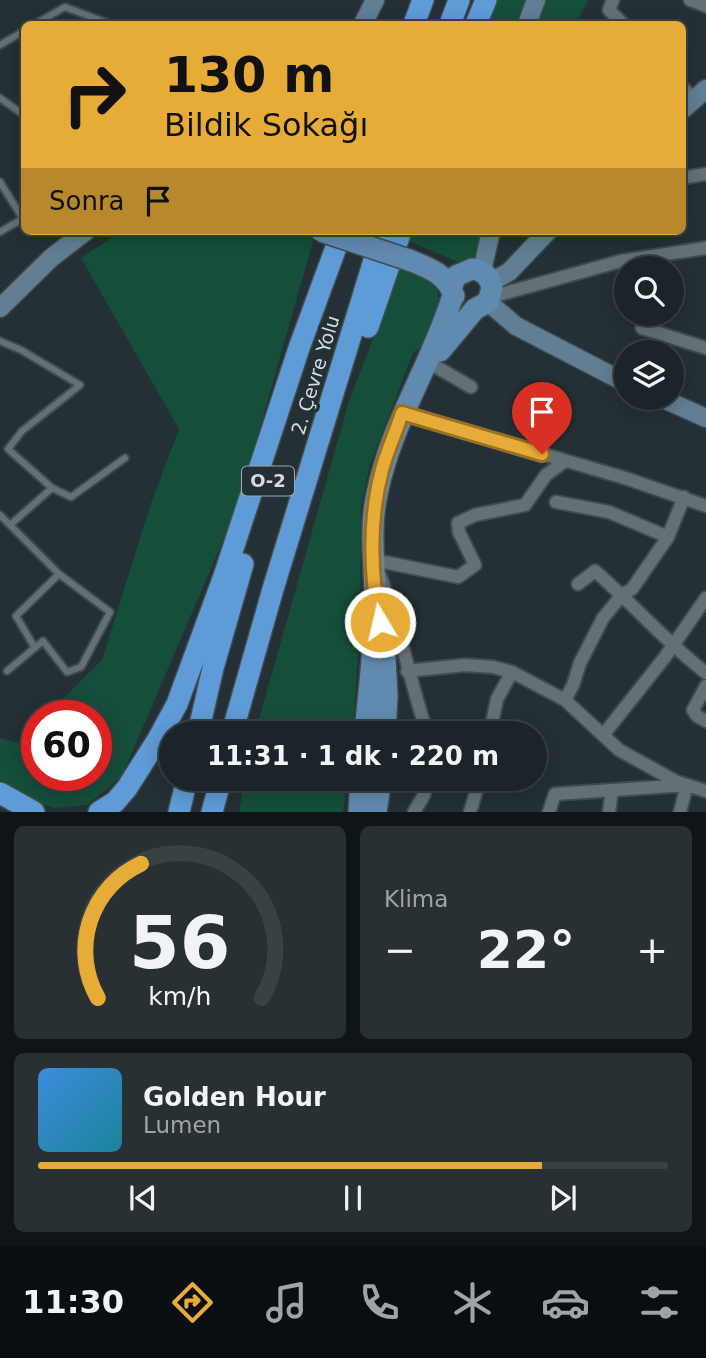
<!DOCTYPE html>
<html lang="tr">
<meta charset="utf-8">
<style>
:root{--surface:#1b2428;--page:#283034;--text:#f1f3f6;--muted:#a0a4a8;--line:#394145;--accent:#e7ac37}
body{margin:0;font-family:"DejaVu Sans",sans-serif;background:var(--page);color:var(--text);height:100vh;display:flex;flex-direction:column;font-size:26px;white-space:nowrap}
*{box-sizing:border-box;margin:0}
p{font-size:23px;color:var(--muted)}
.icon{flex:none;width:38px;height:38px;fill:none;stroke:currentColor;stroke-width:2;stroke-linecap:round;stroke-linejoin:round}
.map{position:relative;height:812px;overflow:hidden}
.panel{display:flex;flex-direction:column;gap:14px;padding:14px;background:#0f1416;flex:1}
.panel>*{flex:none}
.guide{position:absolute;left:21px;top:21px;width:665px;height:214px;border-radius:10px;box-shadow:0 4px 18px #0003,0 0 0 2px var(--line);background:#e7ac37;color:#111;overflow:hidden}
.fabs{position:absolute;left:614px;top:256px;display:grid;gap:14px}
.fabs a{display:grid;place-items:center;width:70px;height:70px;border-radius:50%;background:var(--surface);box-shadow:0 4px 18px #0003,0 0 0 2px var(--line);font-size:35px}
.speed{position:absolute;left:21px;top:700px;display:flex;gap:14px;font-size:35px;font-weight:700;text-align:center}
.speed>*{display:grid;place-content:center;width:91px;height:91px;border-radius:50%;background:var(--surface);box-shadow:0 4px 18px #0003,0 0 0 2px var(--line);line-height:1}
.speed .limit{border:10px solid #d22;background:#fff;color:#111}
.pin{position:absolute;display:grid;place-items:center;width:60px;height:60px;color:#fff;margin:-72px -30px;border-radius:50% 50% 50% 0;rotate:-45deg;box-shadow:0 0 7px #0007}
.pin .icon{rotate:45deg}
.me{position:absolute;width:77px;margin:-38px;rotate:351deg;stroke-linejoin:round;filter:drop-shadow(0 0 5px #0008)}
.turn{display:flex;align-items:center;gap:24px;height:147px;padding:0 28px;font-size:32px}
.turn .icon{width:91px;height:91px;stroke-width:2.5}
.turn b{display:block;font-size:49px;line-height:60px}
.then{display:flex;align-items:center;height:66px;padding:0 28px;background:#0003;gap:14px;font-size:26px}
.big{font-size:52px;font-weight:700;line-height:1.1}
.panel .tile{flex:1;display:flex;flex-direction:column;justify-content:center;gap:10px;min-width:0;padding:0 24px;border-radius:10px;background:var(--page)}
.panel .dial{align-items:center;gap:0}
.dial svg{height:182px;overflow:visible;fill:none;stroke:var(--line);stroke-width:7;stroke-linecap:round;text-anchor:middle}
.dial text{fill:var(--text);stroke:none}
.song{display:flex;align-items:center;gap:21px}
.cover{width:84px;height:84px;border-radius:10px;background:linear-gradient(135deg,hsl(210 70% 55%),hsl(190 70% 35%))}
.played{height:7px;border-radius:4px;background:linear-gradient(90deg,var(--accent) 80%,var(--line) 80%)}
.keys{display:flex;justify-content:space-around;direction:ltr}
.heat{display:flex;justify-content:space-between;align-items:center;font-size:38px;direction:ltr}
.panel .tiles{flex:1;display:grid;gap:14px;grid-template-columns:1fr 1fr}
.tile:last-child{grid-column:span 2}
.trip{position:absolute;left:159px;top:721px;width:388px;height:70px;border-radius:35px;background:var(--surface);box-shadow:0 4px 18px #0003,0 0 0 2px var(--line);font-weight:700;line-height:70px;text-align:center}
.dock{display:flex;height:112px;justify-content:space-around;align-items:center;background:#0b0e10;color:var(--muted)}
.dock .icon{width:49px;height:49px}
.dock .active{color:var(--accent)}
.dock b{font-size:32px;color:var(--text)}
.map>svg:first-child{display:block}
.green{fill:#154e39}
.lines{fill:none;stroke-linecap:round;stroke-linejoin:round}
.lane-casing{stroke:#414b4f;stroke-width:10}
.street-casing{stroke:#414b4f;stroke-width:16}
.secondary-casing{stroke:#414b4f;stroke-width:21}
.primary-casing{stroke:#414b4f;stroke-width:24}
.highway-casing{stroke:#414b4f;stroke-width:24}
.lane{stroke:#637176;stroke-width:6}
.street{stroke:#637176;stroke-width:12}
.secondary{stroke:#627e93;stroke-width:18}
.primary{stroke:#618ab0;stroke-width:21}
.highway{stroke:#5f9bd6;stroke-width:21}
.primary-bridge-casing{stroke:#414b4f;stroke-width:24;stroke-linecap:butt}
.primary-bridge{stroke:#618ab0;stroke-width:21}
.route-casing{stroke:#967024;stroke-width:18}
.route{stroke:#e7ac37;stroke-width:12}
.labels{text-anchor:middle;stroke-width:7;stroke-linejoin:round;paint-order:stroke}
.shield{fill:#243035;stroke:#a1a9ad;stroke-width:2}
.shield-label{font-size:18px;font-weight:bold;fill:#d6dde0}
.street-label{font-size:19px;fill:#d6dde0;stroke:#243035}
</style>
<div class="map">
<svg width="706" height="812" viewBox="0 0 706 812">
<rect width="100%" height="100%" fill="#243035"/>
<path class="green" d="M496 0H529L522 24H487Z
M546 0H588L576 24H538Z
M122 231H290L314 238 237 508 122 776 87 805 54 808 24 799 0 780V738L19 743 37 725V775H96V716H46L102 660 151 503 179 429 81 258Z
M410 231H483L474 256 458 262 407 240Z
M401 265 434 277 439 299 425 344 413 353 370 465 361 506 360 626 353 733H255L349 401Z
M245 779H347L343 812H239Z"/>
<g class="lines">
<g class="lane-casing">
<path id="lane" d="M35 24 65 7 110 24
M0 45 24 31
M0 98 24 115
M0 182 23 219
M0 232 24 218
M0 341 21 350 80 385 22 431 8 449 52 488 71 497 125 458
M0 515 59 574 110 612 81 667 67 672 43 641 7 671
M10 525 52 488
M35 648 16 616 59 574"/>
</g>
<g class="street-casing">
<path id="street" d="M613 0 609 10 623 24
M690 0 706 6
M682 87 694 99
M682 178 706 174
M491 297 621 261 706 248
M646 313 642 328 706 348
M428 362 471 387
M403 413 625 478 706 506
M556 502 609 512 668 537
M374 560 458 577 475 565 459 532 458 523 475 515 525 505 546 475 565 461
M380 576C400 627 410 681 427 733
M578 584 595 571C633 604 666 642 706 673
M407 671 465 665 493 667 512 672 565 700 619 750 677 782 706 791
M706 686 693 710 697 716 706 721
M565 700 573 685 580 663 603 618 622 595 632 589 668 537 684 497
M490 733 497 699 512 672
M604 734 665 657 706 598
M414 812 424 795 427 779
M470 812 480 779
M549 812 555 794 687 785 680 812
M609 812 612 790"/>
</g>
<g class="secondary-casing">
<path id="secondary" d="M363 24 375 0
M527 24 536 0
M682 110 706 89
M482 271 491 231
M491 282 509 272 548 231
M488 302 516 326 626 383
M0 308 51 258 86 231
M659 397 706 418"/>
</g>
<g class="primary-casing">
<path id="primary" d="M409 260C429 268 447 274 454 296
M440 351 475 309 488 302 492 288C490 277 484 270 472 269L456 276 451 288
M384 639 387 696 385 733
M365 733C369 689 375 645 375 600 375 565 369 529 377 494 391 423 432 364 453 295
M359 812 361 779
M376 812 381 779"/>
</g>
<g class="highway-casing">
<path id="highway" d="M414 24 423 0
M450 24 459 0
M476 24 486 0
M368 327 401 231
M198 733 213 668 243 564
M232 733 273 589 383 231
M0 793 34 812
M99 812 115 802 127 788 158 739 177 704 223 579 299 348 342 231
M179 812 187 779
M212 812 221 779"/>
</g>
<use href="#lane" class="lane"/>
<use href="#street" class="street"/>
<use href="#secondary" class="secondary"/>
<use href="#primary" class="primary"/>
<use href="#highway" class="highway"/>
<g class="primary-bridge-casing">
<path id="primary-bridge" d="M321 231 409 260"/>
</g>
<use href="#primary-bridge" class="primary-bridge"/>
</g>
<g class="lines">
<g class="route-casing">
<path id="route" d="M380 622C370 574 369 518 382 470 387 451 396 432 402 413L542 454"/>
</g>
<use href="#route" class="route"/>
</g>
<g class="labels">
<rect class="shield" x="242" y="466.5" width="52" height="29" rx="5"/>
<g class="shield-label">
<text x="268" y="487">O-2</text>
</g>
<g class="street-label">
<text transform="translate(315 375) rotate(-73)" y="7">2. Çevre Yolu</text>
</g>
</g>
</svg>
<div class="fabs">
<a><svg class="icon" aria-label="search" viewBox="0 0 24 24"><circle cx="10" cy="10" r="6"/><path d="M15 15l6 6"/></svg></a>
<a><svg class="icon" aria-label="layers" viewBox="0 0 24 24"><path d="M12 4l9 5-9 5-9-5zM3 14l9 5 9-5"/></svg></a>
</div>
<div class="speed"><div class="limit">60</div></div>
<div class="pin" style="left:542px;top:454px;background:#d93025"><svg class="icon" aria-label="arrive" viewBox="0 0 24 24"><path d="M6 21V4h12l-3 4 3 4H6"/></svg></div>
<svg class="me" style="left:380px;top:622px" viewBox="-20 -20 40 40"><circle r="17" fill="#e7ac37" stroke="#fff" stroke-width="3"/><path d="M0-11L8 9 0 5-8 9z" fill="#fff"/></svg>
<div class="trip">11:31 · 1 dk · 220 m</div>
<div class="guide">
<div class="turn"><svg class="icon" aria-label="right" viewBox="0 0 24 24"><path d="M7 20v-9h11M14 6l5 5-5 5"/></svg><div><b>130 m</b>Bildik Sokağı</div></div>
<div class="then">Sonra<svg class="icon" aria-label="arrive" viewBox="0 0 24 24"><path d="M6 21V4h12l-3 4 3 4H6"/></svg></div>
</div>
</div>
<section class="panel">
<div class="tiles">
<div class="tile dial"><svg viewBox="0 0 100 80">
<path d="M14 69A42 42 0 1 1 86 69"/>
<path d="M14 69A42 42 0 0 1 33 10" stroke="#e7ac37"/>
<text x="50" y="56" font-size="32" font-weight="700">56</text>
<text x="50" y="72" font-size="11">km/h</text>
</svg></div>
<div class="tile"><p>Klima</p>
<div class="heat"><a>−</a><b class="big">22°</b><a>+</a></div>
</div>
<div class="tile">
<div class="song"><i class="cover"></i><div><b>Golden Hour</b><p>Lumen</p></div></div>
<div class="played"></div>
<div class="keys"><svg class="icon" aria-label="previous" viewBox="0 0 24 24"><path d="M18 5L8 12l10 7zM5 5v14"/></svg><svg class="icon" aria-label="pause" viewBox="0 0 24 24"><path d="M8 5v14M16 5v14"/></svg><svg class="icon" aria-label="next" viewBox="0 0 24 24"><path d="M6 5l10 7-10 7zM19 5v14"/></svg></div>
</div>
</div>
</section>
<nav class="dock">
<b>11:30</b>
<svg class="icon active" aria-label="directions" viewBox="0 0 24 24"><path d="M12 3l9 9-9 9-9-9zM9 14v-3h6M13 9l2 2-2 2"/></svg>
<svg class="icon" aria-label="music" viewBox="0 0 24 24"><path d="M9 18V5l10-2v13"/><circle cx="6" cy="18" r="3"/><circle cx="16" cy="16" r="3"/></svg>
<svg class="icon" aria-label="phone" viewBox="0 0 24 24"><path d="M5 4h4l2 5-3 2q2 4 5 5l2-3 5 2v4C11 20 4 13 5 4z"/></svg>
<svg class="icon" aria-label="climate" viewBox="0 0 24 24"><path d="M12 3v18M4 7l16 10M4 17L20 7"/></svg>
<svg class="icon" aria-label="car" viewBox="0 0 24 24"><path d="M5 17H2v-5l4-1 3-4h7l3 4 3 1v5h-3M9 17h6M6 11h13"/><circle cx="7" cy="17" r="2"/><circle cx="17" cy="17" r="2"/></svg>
<svg class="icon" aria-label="filters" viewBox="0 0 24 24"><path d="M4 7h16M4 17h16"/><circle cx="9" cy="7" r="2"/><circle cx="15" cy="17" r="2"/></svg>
</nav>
